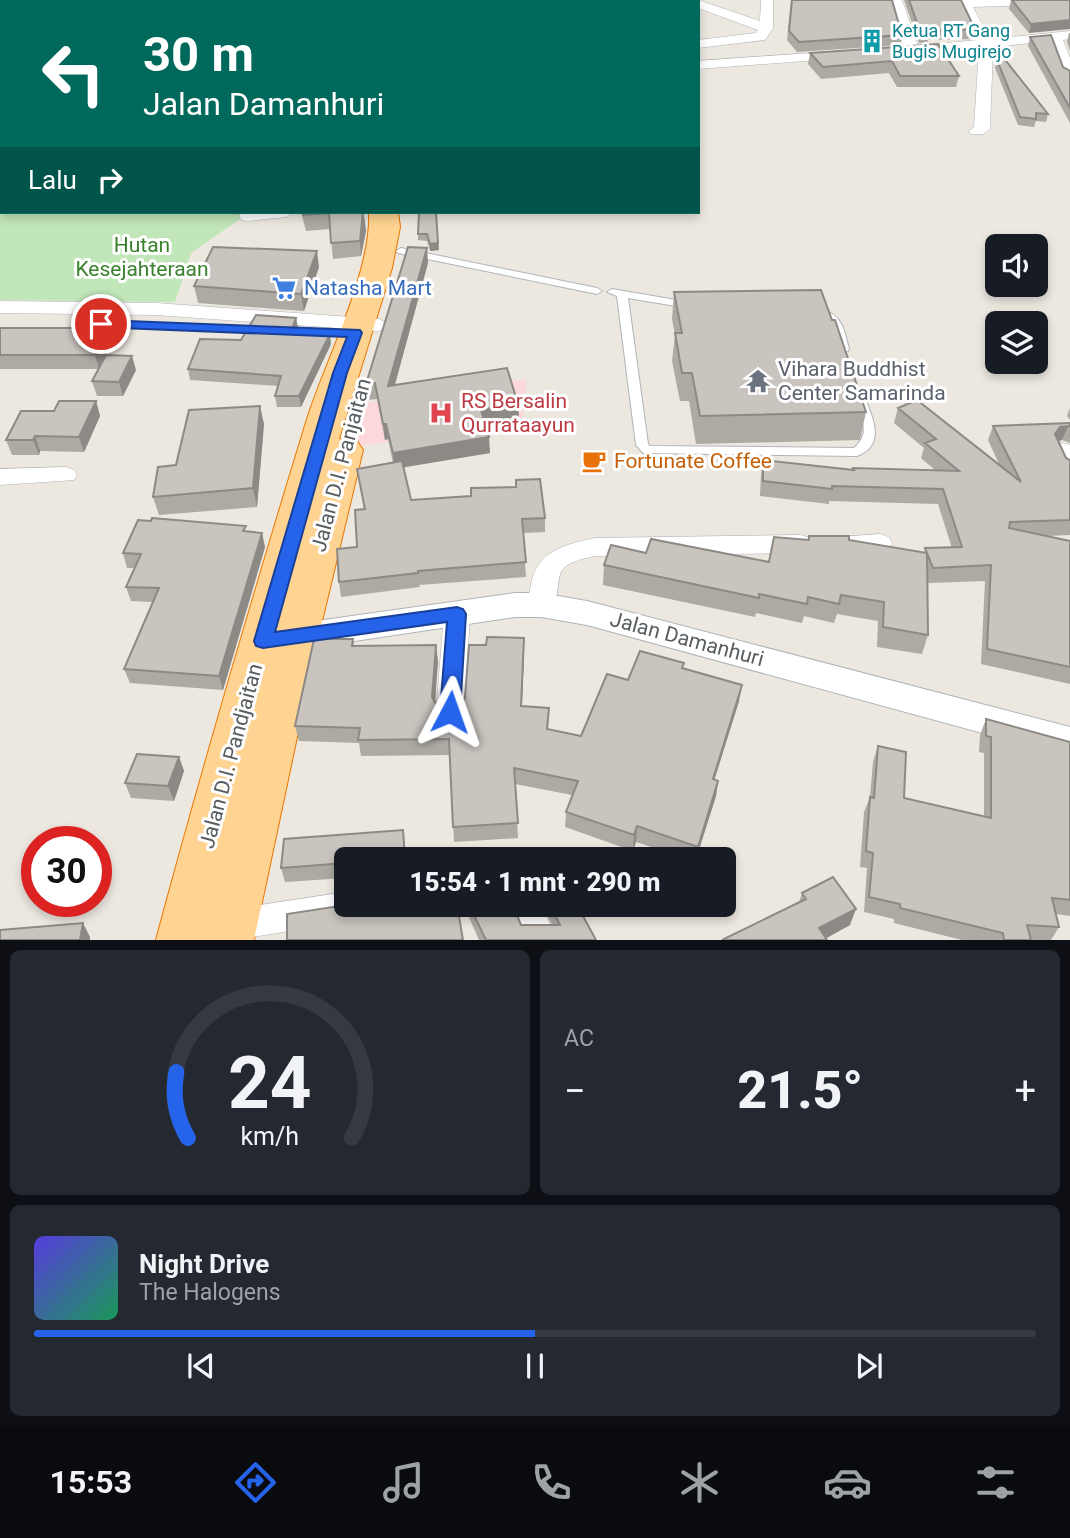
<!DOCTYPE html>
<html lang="id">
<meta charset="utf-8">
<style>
:root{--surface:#171b24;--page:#242831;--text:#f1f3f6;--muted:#9ea1a6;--line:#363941;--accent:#2563eb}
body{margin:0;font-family:Roboto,sans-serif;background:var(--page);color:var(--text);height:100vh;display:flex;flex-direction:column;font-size:26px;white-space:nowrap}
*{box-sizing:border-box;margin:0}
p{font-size:23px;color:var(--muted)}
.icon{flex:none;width:38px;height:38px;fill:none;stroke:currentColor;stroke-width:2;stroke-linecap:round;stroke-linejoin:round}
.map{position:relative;height:940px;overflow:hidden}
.side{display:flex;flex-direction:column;gap:10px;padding:10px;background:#0d0f14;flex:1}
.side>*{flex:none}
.hud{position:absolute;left:0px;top:0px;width:700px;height:214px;box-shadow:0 4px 10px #0003;background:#00695c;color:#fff;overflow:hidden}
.tools{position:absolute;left:985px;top:234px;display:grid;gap:14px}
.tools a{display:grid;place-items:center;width:63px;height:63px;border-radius:10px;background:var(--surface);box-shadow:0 4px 10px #0003;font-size:35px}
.speed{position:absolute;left:21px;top:826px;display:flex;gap:14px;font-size:35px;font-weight:700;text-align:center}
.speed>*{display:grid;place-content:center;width:91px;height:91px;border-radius:50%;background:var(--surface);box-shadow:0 4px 10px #0003;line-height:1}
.speed .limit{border:10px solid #d22;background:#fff;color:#111}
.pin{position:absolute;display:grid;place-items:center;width:60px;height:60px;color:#fff;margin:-30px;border:4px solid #fff;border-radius:50%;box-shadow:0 2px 7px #0007}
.me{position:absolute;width:77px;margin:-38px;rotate:4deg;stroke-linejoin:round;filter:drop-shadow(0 0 5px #0008)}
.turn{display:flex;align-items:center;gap:24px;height:147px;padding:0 28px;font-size:32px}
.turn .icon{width:91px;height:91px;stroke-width:2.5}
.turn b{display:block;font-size:49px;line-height:60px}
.then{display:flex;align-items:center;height:66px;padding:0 28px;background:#0003;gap:14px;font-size:26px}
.big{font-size:52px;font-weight:800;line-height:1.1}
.side .card{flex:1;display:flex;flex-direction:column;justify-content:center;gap:10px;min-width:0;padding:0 24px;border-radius:10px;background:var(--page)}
.side .dial{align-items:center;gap:0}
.dial svg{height:182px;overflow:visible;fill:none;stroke:var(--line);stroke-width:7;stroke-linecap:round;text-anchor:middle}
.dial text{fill:var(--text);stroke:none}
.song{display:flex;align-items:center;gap:21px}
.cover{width:84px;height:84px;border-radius:10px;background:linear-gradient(135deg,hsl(250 70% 55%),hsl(150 70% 35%))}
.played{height:7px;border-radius:4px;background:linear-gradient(90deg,var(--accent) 50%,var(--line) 50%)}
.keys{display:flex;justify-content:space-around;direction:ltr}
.heat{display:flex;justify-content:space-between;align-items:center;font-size:38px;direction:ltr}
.side .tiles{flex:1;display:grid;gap:10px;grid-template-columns:1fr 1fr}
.card:last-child{grid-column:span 2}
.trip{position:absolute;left:334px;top:847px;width:402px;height:70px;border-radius:10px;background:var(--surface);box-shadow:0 4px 10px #0003;font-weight:800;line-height:70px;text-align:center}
.tab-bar{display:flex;height:112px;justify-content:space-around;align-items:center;background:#090b0e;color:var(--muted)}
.tab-bar .icon{width:49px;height:49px}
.tab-bar .active{color:var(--accent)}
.tab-bar b{font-size:32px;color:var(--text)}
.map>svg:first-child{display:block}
.medical{fill:#fcd8db}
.green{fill:#c1e6b9}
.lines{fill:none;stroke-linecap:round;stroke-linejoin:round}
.service-casing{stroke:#b0b4b8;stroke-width:2}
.minor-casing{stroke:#b0b4b8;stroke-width:1}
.tertiary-casing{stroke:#b0b4b8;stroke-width:2}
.trunk-casing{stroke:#eb7600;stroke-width:2}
.service{fill:#fff;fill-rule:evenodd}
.minor{fill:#fff;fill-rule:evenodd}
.tertiary{fill:#fff;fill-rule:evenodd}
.trunk{fill:#ffd492;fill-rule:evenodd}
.wall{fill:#ada9a3}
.shaded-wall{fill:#8d8985}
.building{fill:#c9c4be;stroke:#8d8985;stroke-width:2}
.route{fill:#2563eb;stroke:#184099;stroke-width:2}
.labels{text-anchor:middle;stroke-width:6;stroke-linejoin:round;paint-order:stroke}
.far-culture-label{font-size:18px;fill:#0d838f;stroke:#fff;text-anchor:start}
.park-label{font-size:21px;fill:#3a822e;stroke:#fff}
.shop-label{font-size:21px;fill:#366cbe;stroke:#fff;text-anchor:start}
.worship-label{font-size:21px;fill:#5b616d;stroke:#fff;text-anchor:start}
.health-label{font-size:21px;fill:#be3a42;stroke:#fff;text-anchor:start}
.food-label{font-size:21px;fill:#c56008;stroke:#fff;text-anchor:start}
.street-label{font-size:21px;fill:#585e61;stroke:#fff}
</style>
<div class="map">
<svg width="1070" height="940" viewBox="0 0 1070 940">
<rect width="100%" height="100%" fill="#ece7df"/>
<path class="medical" d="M527 379 522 421 353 447 361 404Z"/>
<path class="green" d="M0 89 2 212H250L191 253 175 302 0 300Z"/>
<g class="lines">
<g class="service-casing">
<path id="service" d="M401 248 597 288 602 291 597 294 398 253 396 251Z
M612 289 688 302 693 305 688 308 628 298 648 444 650 446 854 448C872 432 861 419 854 400L860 396C866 399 867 402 869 409 877 428 880 447 857 456L643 453 636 445 617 296 607 292Z
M814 307C841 313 843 324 849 349L848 351 844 352 839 349C833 328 833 318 810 312V308Z"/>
</g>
<g class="minor-casing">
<path id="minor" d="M557 0H572L573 2H558Z
M698 0 760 21 761 0H773V28L765 40 698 48V40L756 33 758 30 698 8V2H693Z
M890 0H902L918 46 977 40 959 3 960 0H1070V4L973 7 990 39 1070 31V39L1063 40 1070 58V80L1063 76 1050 41 993 47 990 129 983 134H971L969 131 974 127 979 48 904 54Z
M840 51 845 52V58L698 69V61Z
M242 212H295L286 217 248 221 242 220 239 216Z
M0 301 156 303 379 319 389 325 379 331 156 315 0 313Z
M1063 443 1070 445V475L1062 472 1052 450 1055 445Z
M66 467 74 470 77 475 74 480 0 485V469Z
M880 534 889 537 892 543 889 549 835 553 826 550 823 544 826 538Z
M801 535 810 538 813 544 810 550 801 553 595 556C542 567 569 578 550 612L541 615 532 612C527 603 529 594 531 584 538 550 564 545 595 538Z
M457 604 466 607 470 614 464 712 460 720 450 723 440 720 436 712 444 614 448 607Z
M346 892V905H373L368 916 357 920 234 940 217 936 212 925 217 914 228 910Z
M509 905H541L557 940H524Z"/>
</g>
<g class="tertiary-casing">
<path id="tertiary" d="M515 593H541L587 601 1070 727V757L587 625 541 617H515L281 652 270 648 265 639 270 630 281 626Z"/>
</g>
<g class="trunk-casing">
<path id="trunk" d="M369 212H398L400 227 392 268 339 439 357 441 363 450 318 638 254 940H156C203 765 254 592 307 419 326 360 372 271 369 212Z"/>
</g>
<use href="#service" class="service"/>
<use href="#minor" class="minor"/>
<use href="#tertiary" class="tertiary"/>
<use href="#trunk" class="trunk"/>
</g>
<path class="wall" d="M791 0 902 35 901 45 797 52 787 40Z
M904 0H961L975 29 973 39 928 40 927 43H919Z
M1011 0H1070L1029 33 1009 9Z
M1069 33H1070V51L1067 42Z
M1030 37 1063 67 1070 71V123L1028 46Z
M938 44 959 76 956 87H897L889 73 821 79 808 64 810 53Z
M999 52 1048 114 1046 122 1036 121 1034 127 1018 125 995 68Z
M301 212H363L366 231 361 256 333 259 330 229 306 231Z
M436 212 439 250 430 251 427 241 418 240V234Z
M428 263 395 385 518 404 519 420 485 425 490 453 403 467 411 500 545 518V532L523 533 526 577 419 585 420 587 341 597 339 582 357 547 364 509 357 469 393 463 388 439 385 440 377 399 368 400 366 384Z
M319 267 304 311 198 303 194 286Z
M674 292 866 412 860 440 696 444 689 401H680L672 361 675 335 672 319Z
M296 318 298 328 297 331 331 344 301 407H277L275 396 278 386 190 380 188 369 241 340Z
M0 328H107L111 343 104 359 136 370 123 396H97L92 381 98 369H0Z
M96 401 100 416 84 452 40 451 39 455H12L6 440 54 411Z
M898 408 1000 466 988 440 993 426 1070 423V443L1062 440 1059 441 1066 458 1070 460V535L1047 536 1070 541V684L981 664 985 581 928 583V635L922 654 877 647 878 621 837 614 834 623 804 616 802 623 756 613 755 617 603 585 604 565 646 553 769 562 808 540H849L924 553 925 548H952L938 504 829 501V504L760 496 761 475 763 460 853 470V468L935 470 921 458 924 448 894 423Z
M1070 408V420L1067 416Z
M264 424 257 507 159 515 153 497 176 465Z
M247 532 265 547 223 690 130 683 124 669 153 602 131 601 126 587 135 568H127L123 553Z
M353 639 354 646 438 661 435 701 438 707 450 710 460 707 524 654 522 706 549 708 548 730 581 736 628 680 684 668 739 701 714 780 718 781 716 796 696 859H688L636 842 633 851 565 827 566 812 572 795 515 784 518 838 454 842 450 755 361 756 359 743 299 741 295 726Z
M986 719 1070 742V916L1056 914 1059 927 1051 940H962L894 923V919L864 912 867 868 860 867 864 812 870 797 873 762 878 746 904 798 984 816V753L979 752 980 735Z
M179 757 184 771 174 801 131 798 125 783Z
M405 845 346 859V878L285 882 281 868Z
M802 893 850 925 826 938 799 902Z
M467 905H513L521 925H552L542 905H577L596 940H479L468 915Z"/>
<path class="shaded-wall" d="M435 0H458L454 2H430Z
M1070 20V29L1029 33 1031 24Z
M364 215 366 231 361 256 360 241Z
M438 243 439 250 430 251V244Z
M427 248 428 263 390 402 388 386Z
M317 251 319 267 304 311 301 294Z
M296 318 298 328 293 341 291 331Z
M107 328 111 343 99 369 95 355Z
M330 334 331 344 301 407 299 396Z
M132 356 136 370 123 396 119 382Z
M96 401 100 416 84 452 79 437Z
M518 404 519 420 481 425V410Z
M260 406 264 424 257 507 253 488Z
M383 424H386L388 439 385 440Z
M1068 426 1062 440 1054 442 1055 434 1060 427Z
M35 436 40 451 39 455 33 440Z
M489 437 490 453 394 469 393 453Z
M262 533 265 547 223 690 219 676Z
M524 638V654L521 722V706Z
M436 645 438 661 434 713 432 697Z
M742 685 739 701 710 794 713 779Z
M179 757 184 771 174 801 168 786Z
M718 781 716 796 696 859 698 847Z
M637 826 636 842 633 851 634 835Z
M403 830 405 845 406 859H405Z
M856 909 850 925 823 940 819 928Z
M83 923 90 937V940H80Z"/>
<path class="building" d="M22 0H435L430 2H24Z
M792 0H892L902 35 799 42 789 31Z
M909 0H961L975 29 928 31 929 33 921 34Z
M1012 0H1070V20L1031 24Z
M1051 35 1063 67 1070 71V108L1030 37Z
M938 44 959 76H900L892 61 823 67 810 53Z
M999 52 1048 114 1036 113V119L1020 117 997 60Z
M303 212H363L360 241 331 243 329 213 303 215Z
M419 212H436L438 243 430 244 427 234H418Z
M213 247 317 251 301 294 194 286Z
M408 247 427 248 388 386 507 368 518 404 481 410 489 437 393 453 386 424H383L375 383 366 384Z
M821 290 832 320H835L866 412 700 416 692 373H682L675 333H682L674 292Z
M256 315 296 318 291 331 330 334 299 396H275L281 376 188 369 200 339 241 340Z
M0 328H107L95 355H0Z
M106 355 132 356 119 382 92 381Z
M917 400 1021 482 993 426 1070 423V426L1060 427 1055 434 1066 458 1070 460V520L1010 522 1009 528 1070 541V667L987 649 991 565 933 568 925 548 962 547 943 489 832 486V489L763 481V460L854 470 853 468 959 471 925 443 936 439 898 408Z
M59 401H96L79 437 35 436 33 440H6L21 411H54Z
M260 406 253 488 153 497 158 467 176 465 189 410Z
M402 461 411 500 471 496V488L516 487V480L540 479 545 518 522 519 526 562 418 571V573L339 582 337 549 357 547 355 510 365 509 357 469Z
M152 518 246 526 243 531 262 533 219 676 124 669 159 588 126 587 141 554 123 553 138 520 151 521Z
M809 536H849V540L927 553 928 635 883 627 884 602 841 595 839 604 808 597 807 604 759 594V598L604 565 611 545 646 553 651 539 769 562 774 537 809 540Z
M487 637 524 638 521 706 549 708 547 729 581 736 607 674 628 680 640 651 684 663 682 668 742 685 713 779 718 781 698 847 637 826 634 835 566 812 578 781 514 768 518 823 453 827 449 739 358 740 360 728 295 726 314 639H353L352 646 436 645 432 697 438 707 450 710 460 707 465 697 469 645H486Z
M986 719 1070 742V900L1052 898 1059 927 1027 925 1031 940H1004L1003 933 900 908V904L869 897 873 853 866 851 870 797 874 798 878 746 906 752 904 798 991 818V737L986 736Z
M137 754 179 757 168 786 125 783Z
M403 830 405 859H346V863L281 868 284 839Z
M833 877 856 909 819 928 827 940H722L806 899 802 893Z
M346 905H395V910L425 905H457L463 940H287V914Z
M469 905H513L521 925H560L550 905H577L596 940H486Z
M83 923 80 940H0V930Z"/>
<path class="route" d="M101 320 360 330 362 333 347 373 275 632 457 607 463 609 466 614 460 712 457 718 450 720 443 718 440 712 447 622 263 648 256 646 254 641 333 373 347 337 96 327 94 324Z"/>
<defs>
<g id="building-bare" transform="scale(1.89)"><path d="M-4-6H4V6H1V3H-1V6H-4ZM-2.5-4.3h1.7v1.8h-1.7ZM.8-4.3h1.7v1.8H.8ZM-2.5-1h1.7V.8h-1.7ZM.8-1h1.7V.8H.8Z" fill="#0f9aa8" stroke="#fff" stroke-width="2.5" paint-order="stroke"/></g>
<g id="supermarket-bare" transform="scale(1.89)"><path d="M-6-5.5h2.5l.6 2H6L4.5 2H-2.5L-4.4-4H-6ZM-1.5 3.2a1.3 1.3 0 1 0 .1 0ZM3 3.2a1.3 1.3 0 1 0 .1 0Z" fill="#3f7fe0" stroke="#fff" stroke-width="2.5" paint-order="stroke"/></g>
<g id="temple-bare" transform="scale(1.89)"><path d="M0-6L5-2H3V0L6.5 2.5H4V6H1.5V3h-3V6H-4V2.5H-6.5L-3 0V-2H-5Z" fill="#6b7280" stroke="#fff" stroke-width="2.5" paint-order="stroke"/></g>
<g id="hospital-bare" transform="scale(1.89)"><path d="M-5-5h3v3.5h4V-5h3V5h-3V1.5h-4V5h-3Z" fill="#e0444e" stroke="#fff" stroke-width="2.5" paint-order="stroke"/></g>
<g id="cafe-bare" transform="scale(1.89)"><path d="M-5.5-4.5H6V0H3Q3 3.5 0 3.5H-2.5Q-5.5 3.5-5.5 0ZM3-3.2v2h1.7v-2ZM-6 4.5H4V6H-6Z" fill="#e8710a" stroke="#fff" stroke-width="2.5" paint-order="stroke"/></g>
</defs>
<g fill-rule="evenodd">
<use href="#building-bare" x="872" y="41"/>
<use href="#supermarket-bare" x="284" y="288"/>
<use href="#temple-bare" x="758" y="381"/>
<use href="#hospital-bare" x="441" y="413"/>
<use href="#cafe-bare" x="594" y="461"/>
</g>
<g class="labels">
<g class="far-culture-label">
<text x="892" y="37">Ketua RT Gang<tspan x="892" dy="21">Bugis Mugirejo</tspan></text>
</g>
<g class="park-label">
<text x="142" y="252">Hutan<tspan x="142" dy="24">Kesejahteraan</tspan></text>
</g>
<g class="shop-label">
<text x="304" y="295">Natasha Mart</text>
</g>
<g class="worship-label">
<text x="778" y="376">Vihara Buddhist<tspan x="778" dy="24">Center Samarinda</tspan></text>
</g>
<g class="health-label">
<text x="461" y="408">RS Bersalin<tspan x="461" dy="24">Qurrataayun</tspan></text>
</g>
<g class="food-label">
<text x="614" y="468">Fortunate Coffee</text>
</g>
<g class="street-label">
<text transform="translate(341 465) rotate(-75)" y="7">Jalan D.I. Panjaitan</text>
<text transform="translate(687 639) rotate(15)" y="7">Jalan Damanhuri</text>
<text transform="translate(231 756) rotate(-75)" y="7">Jalan D.I. Pandjaitan</text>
</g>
</g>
</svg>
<div class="tools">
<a><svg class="icon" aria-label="sound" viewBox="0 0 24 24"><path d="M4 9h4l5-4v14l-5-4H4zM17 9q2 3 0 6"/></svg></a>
<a><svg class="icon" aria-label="layers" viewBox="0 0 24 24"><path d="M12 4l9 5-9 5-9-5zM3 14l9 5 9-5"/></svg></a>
</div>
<div class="speed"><div class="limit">30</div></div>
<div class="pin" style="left:101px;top:324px;background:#d93025"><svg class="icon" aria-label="arrive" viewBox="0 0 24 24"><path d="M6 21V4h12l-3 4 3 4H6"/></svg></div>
<svg class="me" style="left:450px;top:712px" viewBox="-20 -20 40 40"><path d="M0-17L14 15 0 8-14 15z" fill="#2563eb" stroke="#fff" stroke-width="4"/></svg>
<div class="trip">15:54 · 1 mnt · 290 m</div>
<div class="hud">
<div class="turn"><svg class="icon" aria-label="left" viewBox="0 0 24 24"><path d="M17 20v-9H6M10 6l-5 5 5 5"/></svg><div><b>30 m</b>Jalan Damanhuri</div></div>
<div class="then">Lalu<svg class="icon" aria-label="right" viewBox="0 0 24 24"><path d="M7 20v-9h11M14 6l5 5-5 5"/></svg></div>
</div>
</div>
<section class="side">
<div class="tiles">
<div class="card dial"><svg viewBox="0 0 100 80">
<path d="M14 69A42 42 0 1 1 86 69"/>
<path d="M14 69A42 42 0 0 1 9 40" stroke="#2563eb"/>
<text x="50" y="56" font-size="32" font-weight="700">24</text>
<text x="50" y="72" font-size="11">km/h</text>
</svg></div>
<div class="card"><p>AC</p>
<div class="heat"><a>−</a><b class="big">21.5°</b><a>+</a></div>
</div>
<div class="card">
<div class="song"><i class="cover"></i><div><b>Night Drive</b><p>The Halogens</p></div></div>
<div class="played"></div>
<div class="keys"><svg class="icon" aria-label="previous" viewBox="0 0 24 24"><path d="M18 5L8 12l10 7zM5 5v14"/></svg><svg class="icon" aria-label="pause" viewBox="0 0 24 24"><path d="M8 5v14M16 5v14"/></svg><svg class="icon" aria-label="next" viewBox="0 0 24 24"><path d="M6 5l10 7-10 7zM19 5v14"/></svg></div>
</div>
</div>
</section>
<nav class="tab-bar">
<b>15:53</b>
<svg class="icon active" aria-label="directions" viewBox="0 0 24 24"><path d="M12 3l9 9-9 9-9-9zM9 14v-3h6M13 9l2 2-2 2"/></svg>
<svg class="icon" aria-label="music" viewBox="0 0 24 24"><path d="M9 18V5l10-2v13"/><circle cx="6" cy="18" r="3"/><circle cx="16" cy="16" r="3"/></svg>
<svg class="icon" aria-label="phone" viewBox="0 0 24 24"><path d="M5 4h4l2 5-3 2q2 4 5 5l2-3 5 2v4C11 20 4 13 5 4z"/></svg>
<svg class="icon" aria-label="climate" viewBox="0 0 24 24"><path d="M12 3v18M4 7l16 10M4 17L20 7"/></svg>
<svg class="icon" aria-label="car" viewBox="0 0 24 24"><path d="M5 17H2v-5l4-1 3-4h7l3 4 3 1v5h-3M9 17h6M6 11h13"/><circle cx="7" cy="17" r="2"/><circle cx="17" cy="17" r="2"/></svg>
<svg class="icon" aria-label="filters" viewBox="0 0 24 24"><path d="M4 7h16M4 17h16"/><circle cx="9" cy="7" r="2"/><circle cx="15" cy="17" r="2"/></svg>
</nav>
